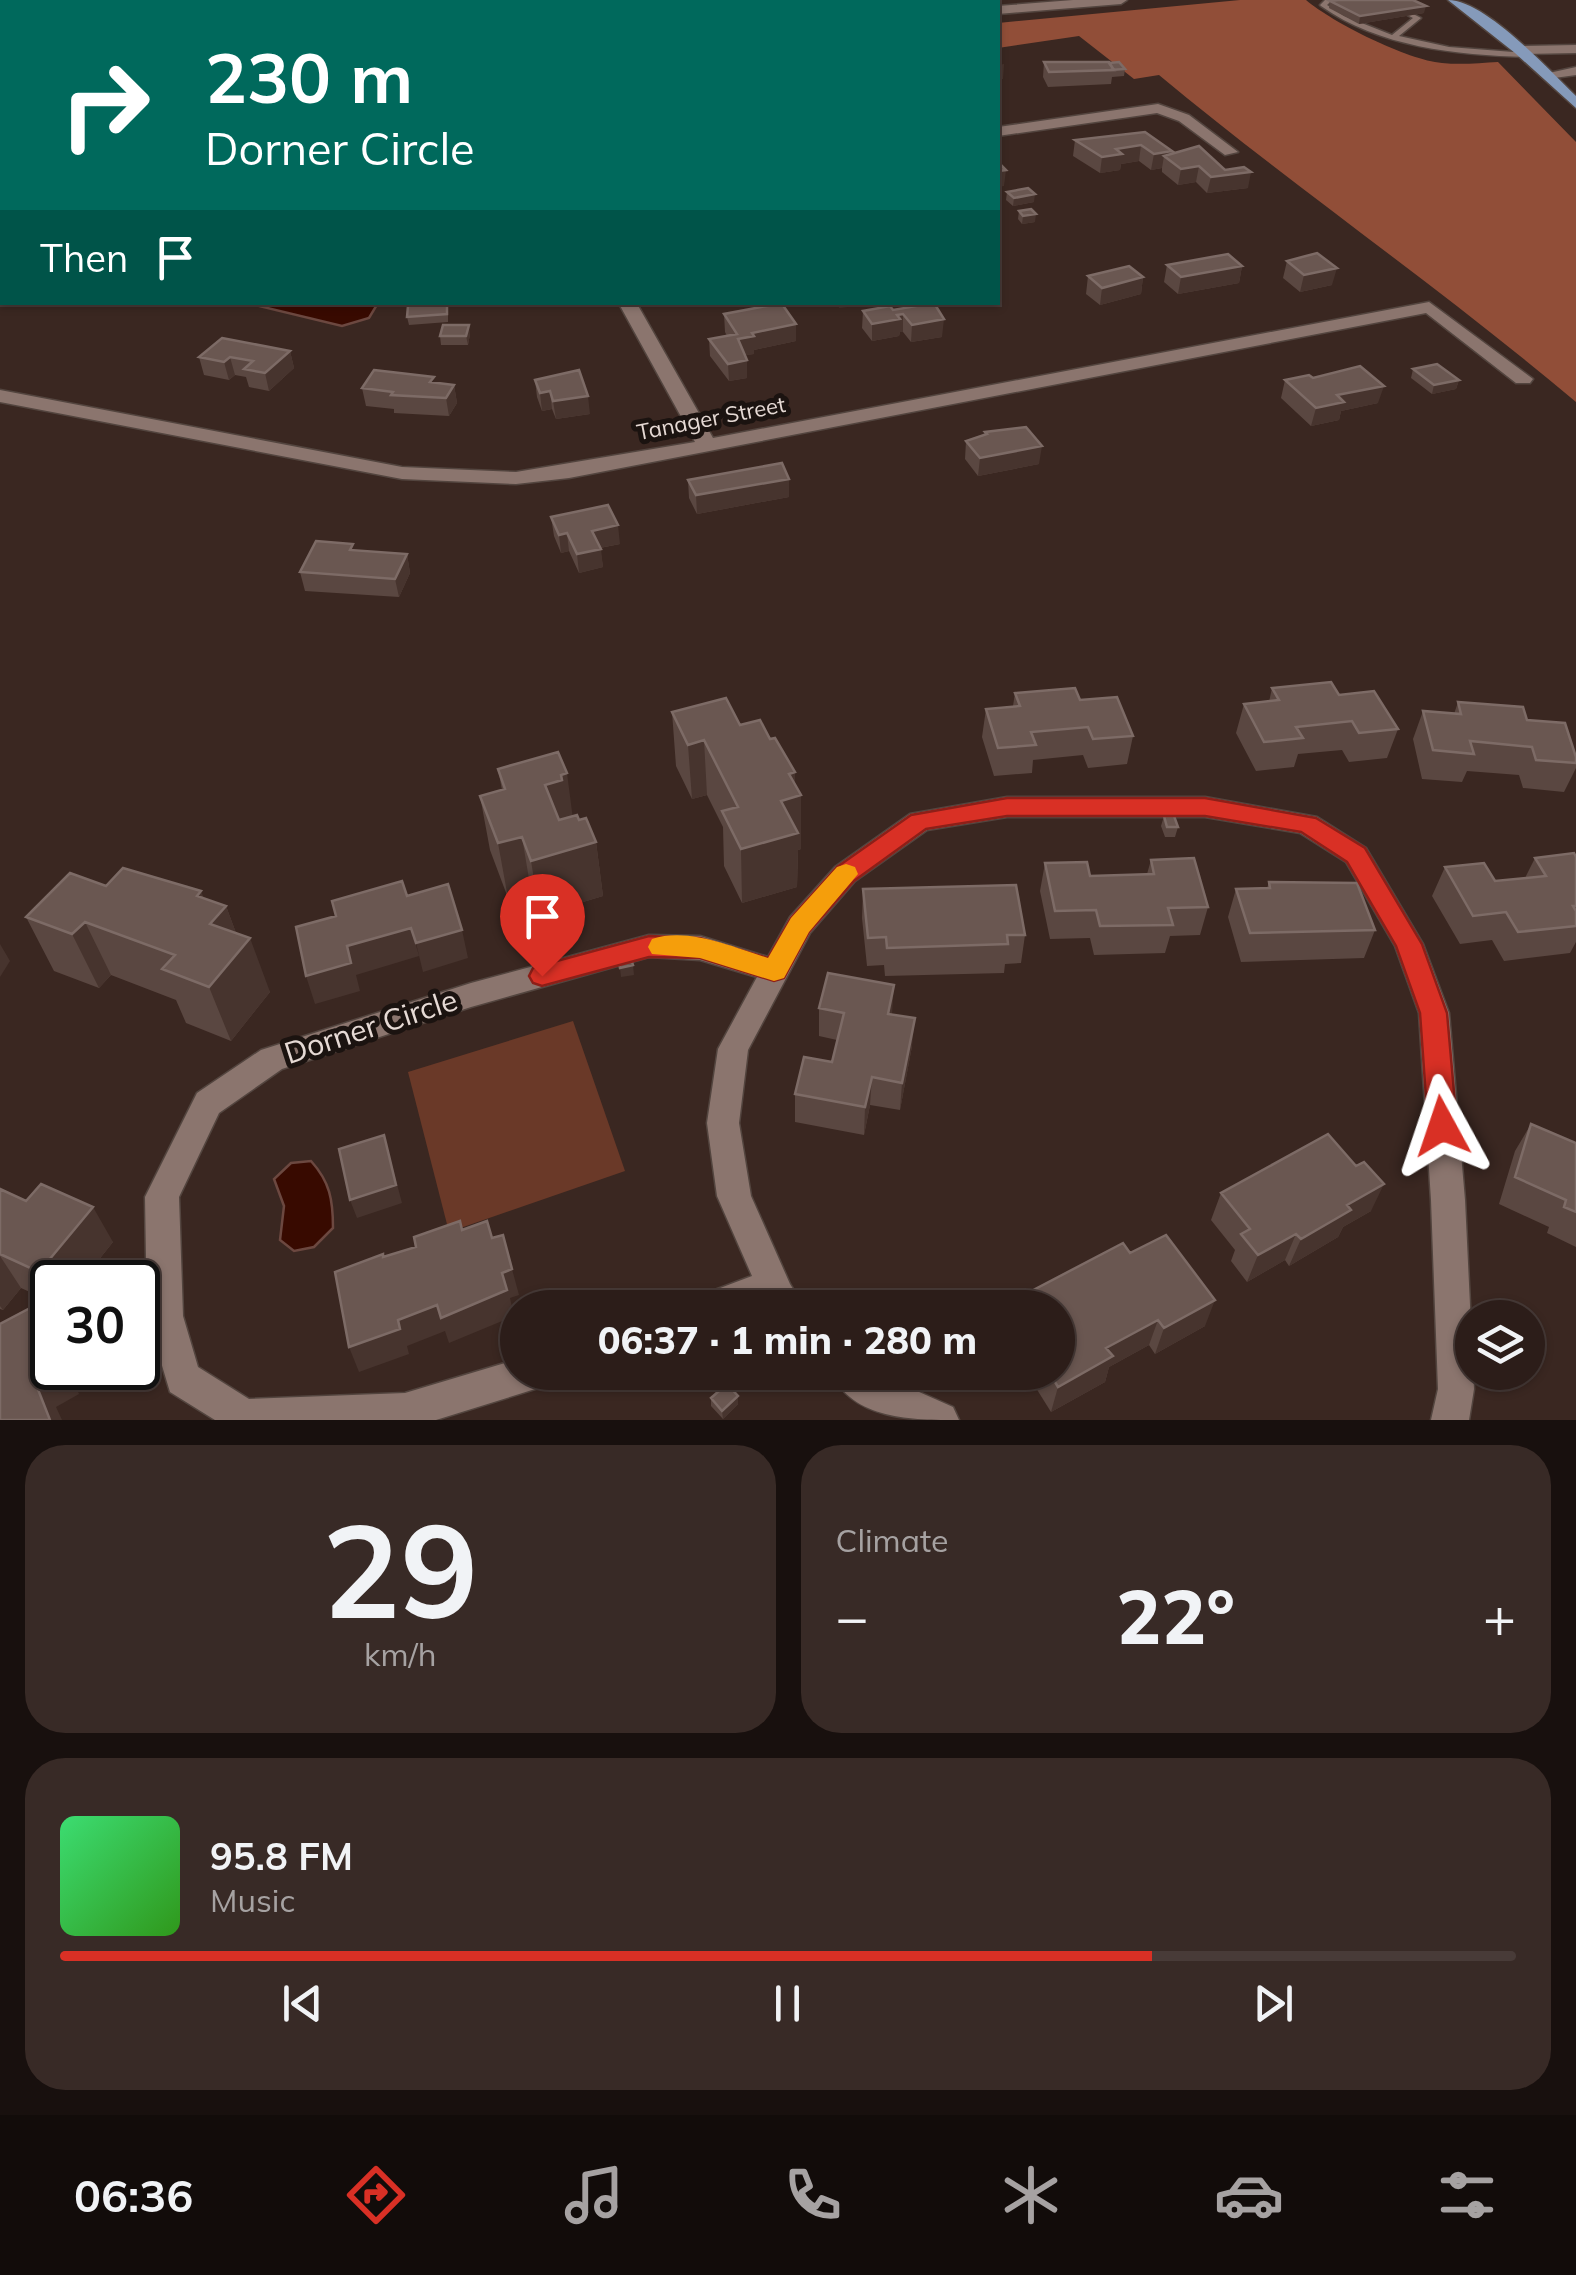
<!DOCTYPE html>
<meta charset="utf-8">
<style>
:root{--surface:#2c1d19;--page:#382a26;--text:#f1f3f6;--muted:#a6a2a2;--line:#483b38;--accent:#d93025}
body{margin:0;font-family:Mulish,sans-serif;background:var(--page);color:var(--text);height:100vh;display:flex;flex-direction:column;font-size:38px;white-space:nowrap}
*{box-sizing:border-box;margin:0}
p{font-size:32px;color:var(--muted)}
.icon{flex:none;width:55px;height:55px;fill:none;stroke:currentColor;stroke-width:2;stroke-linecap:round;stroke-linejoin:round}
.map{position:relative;height:1420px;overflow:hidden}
.details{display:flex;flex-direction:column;gap:25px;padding:25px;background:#18100e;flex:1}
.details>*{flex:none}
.banner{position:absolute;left:0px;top:0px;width:1000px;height:305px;box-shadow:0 2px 8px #0004,0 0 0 2px var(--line);background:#00695c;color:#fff;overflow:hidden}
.tools{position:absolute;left:1455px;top:1300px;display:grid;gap:20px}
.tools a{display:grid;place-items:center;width:90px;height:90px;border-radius:50%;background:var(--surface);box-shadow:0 2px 8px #0004,0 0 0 2px var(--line);font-size:50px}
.speed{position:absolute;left:30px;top:1260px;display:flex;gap:20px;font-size:50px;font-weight:700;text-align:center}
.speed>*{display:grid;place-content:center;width:130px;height:130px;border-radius:50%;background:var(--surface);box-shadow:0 2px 8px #0004,0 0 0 2px var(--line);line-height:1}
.speed .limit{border:5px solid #111;border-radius:15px;background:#fff;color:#111}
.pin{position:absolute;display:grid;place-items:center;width:85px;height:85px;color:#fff;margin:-102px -42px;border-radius:50% 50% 50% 0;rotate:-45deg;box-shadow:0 0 10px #0007}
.pin .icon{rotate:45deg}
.me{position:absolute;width:110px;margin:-55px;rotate:355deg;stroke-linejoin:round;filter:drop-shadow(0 0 8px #0008)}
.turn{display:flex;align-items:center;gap:35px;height:210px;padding:0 40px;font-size:45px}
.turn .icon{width:130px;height:130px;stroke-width:2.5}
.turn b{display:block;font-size:70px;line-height:85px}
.then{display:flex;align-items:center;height:95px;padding:0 40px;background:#0003;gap:20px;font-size:38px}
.big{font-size:75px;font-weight:800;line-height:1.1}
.details .widget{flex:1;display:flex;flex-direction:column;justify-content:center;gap:15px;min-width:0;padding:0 35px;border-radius:40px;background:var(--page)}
.details .dial{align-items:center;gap:0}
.dial b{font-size:130px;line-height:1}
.song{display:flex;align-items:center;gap:30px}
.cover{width:120px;height:120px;border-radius:15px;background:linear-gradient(135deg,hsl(140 70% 55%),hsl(110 70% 35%))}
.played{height:10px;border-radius:5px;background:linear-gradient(90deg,var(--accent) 75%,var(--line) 75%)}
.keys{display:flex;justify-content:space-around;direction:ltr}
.heat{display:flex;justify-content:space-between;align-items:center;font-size:55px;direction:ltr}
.details .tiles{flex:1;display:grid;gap:25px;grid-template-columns:1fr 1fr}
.widget:last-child{grid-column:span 2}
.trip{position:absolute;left:500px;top:1290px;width:575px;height:100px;border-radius:50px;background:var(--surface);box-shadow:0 2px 8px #0004,0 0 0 2px var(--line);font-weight:800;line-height:100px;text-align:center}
.dock{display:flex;height:160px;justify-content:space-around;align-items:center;background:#120c0a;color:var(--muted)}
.dock .icon{width:70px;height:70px}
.dock .selected{color:var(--accent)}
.dock b{font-size:45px;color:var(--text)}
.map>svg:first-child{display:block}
.green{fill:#6a3928}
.forest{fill:#914e38}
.water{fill:#380a00;stroke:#6c4840;stroke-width:2.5}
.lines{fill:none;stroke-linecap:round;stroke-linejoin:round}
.lane-casing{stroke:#53453f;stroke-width:3}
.street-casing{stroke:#53453f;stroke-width:3}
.secondary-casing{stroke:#53453f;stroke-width:3}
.primary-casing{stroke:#53453f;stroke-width:3}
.lane{fill:#8b756e;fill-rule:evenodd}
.street{fill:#8b756e;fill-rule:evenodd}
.secondary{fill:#8b756e;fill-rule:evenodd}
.primary{fill:#859aba;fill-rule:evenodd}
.wall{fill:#5a4741}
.shaded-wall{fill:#47342e}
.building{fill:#6a5751;stroke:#7d6b66;stroke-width:2.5}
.route{fill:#d93025;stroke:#8d1f18;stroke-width:2.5}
.slow{fill:#f59e0b}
.labels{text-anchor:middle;stroke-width:10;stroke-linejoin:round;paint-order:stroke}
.far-street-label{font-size:22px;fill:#e6dad5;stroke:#1b1310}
.near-street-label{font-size:30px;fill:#e6dad5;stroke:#1b1310}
</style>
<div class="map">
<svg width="1576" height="1420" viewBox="0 0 1576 1420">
<rect width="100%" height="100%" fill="#3a2721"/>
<path class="green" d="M573 1021 625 1171 449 1232 408 1072Z"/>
<path class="forest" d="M1240 0H1306C1333 23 1408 60 1442 63 1461 65 1480 63 1498 62L1576 142V402C1441 288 1295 188 1159 75L1134 79 1079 36 998 48V23Z"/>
<path class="water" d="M247 303H378L369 318 342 326Z
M311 1161C330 1182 333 1200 333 1228L314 1247 294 1251 280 1240 284 1206 274 1179 291 1163Z"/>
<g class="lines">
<g class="lane-casing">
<path id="lane" d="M66 0H74L71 2H64Z
M1325 0H1332L1327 5 1344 16 1392 35 1413 18 1378 0H1386L1421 18 1399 36 1449 47 1526 53 1529 55 1526 57C1456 55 1379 47 1321 6L1320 5Z
M0 42H2V46L0 47Z
M0 166H2V170H0Z"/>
</g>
<g class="street-casing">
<path id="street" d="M973 0H985L986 2H974Z
M1576 45V53L1520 54 1513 50 1520 46Z
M1576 67V75L1547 79 1540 75Z
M1158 104 1189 115 1238 152 1225 155 1179 121 1157 113 998 136V127Z
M0 219H2V229H0Z
M618 302H636L713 438 1429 302 1533 379 1530 383H1516L1426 313 569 478 516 484 402 479 0 402V390L402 467 516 472 695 442Z
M1007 797H1205L1317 817 1366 848 1423 944 1449 1013 1465 1200 1474 1389 1469 1420H1431L1438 1389 1431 1200 1419 1013 1395 946 1346 862 1300 833 1205 817H1007L927 830 855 881 810 933 748 1050 739 1123 751 1196 790 1284 805 1308H694L699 1296 752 1276 717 1196 707 1123 718 1049 757 977 700 960 649 957 471 1007 282 1069 219 1113 179 1197 183 1316 198 1367 249 1399 405 1393 518 1359V1372H553L548 1385 436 1420H215L170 1392 147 1316 145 1197 197 1093 261 1050 471 983 649 935 700 936 768 957 790 917 835 867 910 814Z
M831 1372H874L953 1407 959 1420C913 1420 852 1420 831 1372Z"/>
</g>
<g class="secondary-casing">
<path id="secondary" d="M605 0H649L650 2H606Z
M1073 0H1127L1121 4 998 14V6Z"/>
</g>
<g class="primary-casing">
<path id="primary" d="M1448 0C1485 0 1548 69 1576 96V108L1515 53Z"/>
</g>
<use href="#lane" class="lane"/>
<use href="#street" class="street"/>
<use href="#secondary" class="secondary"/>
<use href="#primary" class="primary"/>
</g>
<path class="wall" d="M479 0H506V2H479Z
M1330 1 1424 13 1359 24 1329 8Z
M1044 62 1125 69 1124 76 1112 77 1111 84 1048 87 1043 77Z
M1145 132 1172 151 1171 154 1225 170 1248 188 1207 193 1196 182 1178 185 1162 172V168L1151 170 1139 161 1121 164 1120 170 1100 173 1073 156 1075 140Z
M1007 192 1034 202 1013 206 1006 200Z
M1019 211 1035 222 1022 224 1018 219Z
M1287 261 1332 285 1300 292 1283 278Z
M1167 265 1242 266 1239 283 1178 294 1164 282Z
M1088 276 1143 277 1141 294 1100 305 1086 294Z
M934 303 942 337 911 342 903 332H900L899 336 872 341 862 328 863 311 893 310Z
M448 312V322L409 325 407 317Z
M724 314 796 324V341L754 350V354L745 355 747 378 729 381 710 356 709 339 727 336 725 332Z
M470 334 468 345H441L440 336Z
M290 351 294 368 269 391 249 387 246 377 235 375 229 380 204 375 199 357Z
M1413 369 1459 380 1456 389 1432 394 1411 378Z
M1313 378 1378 403 1341 411 1339 420 1311 426 1281 398 1285 380Z
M535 380 590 414 556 419 552 409 542 411 537 397Z
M435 383 454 385 457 403 449 416 394 413V409L366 406 362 388Z
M985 432 1039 464 978 476 965 459 966 441 985 435Z
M688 480 789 497 697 514 689 498Z
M551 517 620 544 600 548 603 567 579 573 569 551 561 553 554 536Z
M355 551 407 554 410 573 399 597 305 591 300 572Z
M1272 688 1339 695 1398 729 1387 758 1349 762 1342 750 1298 754 1294 767 1256 771 1236 733 1244 704 1269 702Z
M1015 693 1080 700 1133 736 1127 764 1088 768 1083 755 1033 760 1032 773 994 776 982 737 986 709 1013 706Z
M1458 702 1527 720 1576 757V768L1564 792 1523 788 1519 775 1467 771 1462 782 1422 779 1413 739 1423 711 1454 714Z
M672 712 740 725 795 783 801 849 798 850 797 887 742 903 724 866 723 827 707 795 692 799 676 766Z
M498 769 579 820 596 842 603 896 540 915 531 891 508 898 490 850 480 796 502 790Z
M1164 816 1178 827 1175 837H1165L1161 826Z
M1576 857V942L1570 953 1504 961 1492 940 1460 944 1432 896 1445 867 1495 881 1525 878 1535 858Z
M1151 860 1208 907 1200 935 1170 936 1165 953 1094 955 1090 938 1050 939 1040 891 1045 863 1090 876 1147 874Z
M1269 882 1375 930 1364 958 1241 962 1228 917 1236 889 1267 888Z
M106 886 204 898 226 906 236 933 270 992 231 1041 186 1023 176 1000 111 975 99 988 54 971 26 917Z
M863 889 1025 935 1021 963 1005 964 1004 973 885 976 884 965 867 966 862 918Z
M819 1008 892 1014 912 1046 900 1110 870 1105 864 1135 795 1122V1094L832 1062 837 1040 819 1036Z
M1531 1124 1576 1143V1247L1547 1233 1549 1227 1499 1204 1515 1151Z
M0 1189 113 1242 81 1282H52V1302L21 1288 3 1310 0 1309Z
M1221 1193 1371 1211 1343 1227 1338 1237 1289 1266 1285 1260 1247 1282 1231 1261 1235 1250 1211 1220Z
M1130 1253 1205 1326 1155 1354 1149 1345 1109 1367 1105 1382 1051 1412 1026 1372H1058V1308H1020L1022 1296Z
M738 1396V1404L723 1419 711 1406V1398Z"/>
<path class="shaded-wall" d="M128 0H146L147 2H122Z
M1426 6 1424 13 1359 24 1360 16Z
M1004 64 1003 79H998V65Z
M0 92H2V108H0Z
M1141 145 1139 161 1121 164 1120 170 1100 173 1102 157 1116 149Z
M1172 151 1170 160 1164 156 1162 168 1151 170 1154 154Z
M1199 166 1196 182 1178 185 1181 169Z
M1006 170 1004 186 998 187V171Z
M1251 172 1248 188 1207 193 1211 177Z
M1035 194 1034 202 1013 206 1014 198Z
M1036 214 1035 222 1022 224 1023 216Z
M1242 266 1239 283 1178 294 1181 277Z
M1337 268 1332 285 1300 292 1304 275Z
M1143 277 1141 294 1100 305 1102 288Z
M839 302H856V306L839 308Z
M903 314V332H900L899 336 872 341V324Z
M944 319 942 337 911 342 912 325Z
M796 324V341L754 350V354L739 356 738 339 752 333Z
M469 325 470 334 468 345 466 336Z
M290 351 294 368 269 391 265 373Z
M230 357 235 375 229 380 224 362Z
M747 360V378L729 381 728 364Z
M1459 380 1456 389 1432 394 1434 385Z
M454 385 457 403 449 416 446 398Z
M1384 386 1378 403 1341 411 1339 420 1311 426 1316 408 1337 395Z
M550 391 552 409 542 411 540 393Z
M588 396 590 414 556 419 553 401Z
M1042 446 1039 464 978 476 980 458Z
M789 479V497L697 514 696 495Z
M618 525 620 544 594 549 592 531Z
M567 533 569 551 561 553 559 535Z
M601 549 603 567 579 573 577 554Z
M407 554 410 573 399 597 395 579Z
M704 740 707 795 692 799 688 745Z
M795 772V797L801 795V849L798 850 797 887 742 903 741 849 781 801 789 774Z
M567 773 574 827 553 839 545 785 561 775Z
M522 837 531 891 508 898 498 843Z
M596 842 603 896 540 915 531 861Z
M201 891 213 921 226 906 242 949 250 938 270 992 231 1041 209 987 197 896Z
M85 922 111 975 99 988 72 934Z
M411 928 419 956 356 975 360 991 315 1004 306 976 347 946Z
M462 930 468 958 423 972 416 943Z
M0 944 10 961 0 977Z
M633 965 634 975 621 977 620 968Z
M894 985 892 1014 886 1042 888 1014Z
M915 1018 912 1046 900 1110 902 1083Z
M872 1077 870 1105 864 1135 865 1107Z
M384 1135 402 1203 357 1218 350 1200Z
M1384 1184 1371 1211 1343 1227 1338 1237 1289 1266 1301 1239 1347 1205Z
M93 1207 113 1242 81 1282H52V1292L39 1272Z
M1296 1234 1285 1260 1247 1282 1258 1255Z
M0 1256 21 1288 3 1310 0 1306Z
M512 1269 519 1295 510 1298 514 1316 449 1343 445 1331 407 1346 409 1354 359 1372 349 1347 398 1320Z
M1215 1300 1205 1326 1155 1354 1164 1328Z
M34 1306 52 1333V1353Z
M1158 1320 1149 1345 1109 1367 1105 1382 1051 1412 1058 1387 1106 1348Z
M52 1363V1368H68L79 1394 56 1407 62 1420H50L32 1374Z
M738 1396V1404L723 1419 722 1411Z"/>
<path class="building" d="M283 0H287L300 2H277Z
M386 0H417L412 2H382Z
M568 0H586L584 2H566Z
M1338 0H1413L1426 6 1360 16 1330 1Z
M1044 62H1109L1114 70 1049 72Z
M1119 62 1125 69 1110 70H1114L1109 63Z
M1145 132 1172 151 1154 154 1141 145 1116 149 1122 154 1102 157 1075 140Z
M1199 146 1225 170 1244 167 1251 172 1211 177 1199 166 1181 169 1164 156Z
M998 162 1006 170 998 171Z
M1028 188 1035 194 1014 198 1007 192Z
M1031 209 1036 214 1023 216 1019 211Z
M1317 253 1337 268 1304 275 1287 261Z
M1228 254 1242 266 1181 277 1167 265Z
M1129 266 1143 277 1102 288 1088 276Z
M447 303V314L407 317 408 306Z
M934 303 944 319 912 325 903 314 897 315 900 319 872 324 863 311 890 306 893 310Z
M782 304 796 324 752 333 754 336 738 339 747 360 728 364 709 339 737 334 724 314 761 307Z
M443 325H469L466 336H440Z
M222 338 290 351 265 373 244 369 253 361 230 357 224 362 199 357Z
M1437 364 1459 380 1434 385 1413 369Z
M1360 366 1384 386 1337 395 1344 402 1316 408 1285 380 1309 375 1313 378Z
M374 370 434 377 430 382 454 385 446 398 391 395 393 392 362 388Z
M579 370 588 396 553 401 550 391 540 393 535 380Z
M1026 427 1042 446 980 458 966 441 987 434 985 432Z
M782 463 789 479 696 495 688 480Z
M608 505 618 525 592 531 601 549 577 554 567 533 559 535 551 517Z
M316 541 353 544 350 550 407 554 395 579 300 572Z
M1331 682 1339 695 1374 691 1398 729 1359 733 1352 721 1296 727 1303 738 1264 742 1244 704 1279 700 1272 688Z
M1075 688 1080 700 1117 697 1133 736 1093 739 1088 727 1031 732 1036 745 998 748 986 709 1020 706 1015 693Z
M726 698 740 725 760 720 770 739 775 738 795 772 789 774 801 795 781 801 798 833 741 849 722 811 738 807 704 740 688 745 672 712Z
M1458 702 1523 707 1527 720 1565 723 1576 757V763L1536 760 1532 747 1470 741 1474 754 1433 750 1423 711 1461 714Z
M558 752 567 773 561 775 562 780 545 785 559 820 577 815 579 820 586 818 596 842 531 861 522 837 498 843 480 796 505 789 498 769Z
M1164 816H1174L1178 827H1167Z
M1574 853 1576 857V906H1573L1576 911V926L1518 932 1506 912 1473 916 1445 867 1484 863 1495 881 1546 876 1535 858Z
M1194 858 1208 907 1168 908 1173 925 1100 926 1096 910 1055 911 1045 863 1087 862 1090 876 1154 874 1151 860Z
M123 868 201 891 197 896 226 906 210 924 250 938 209 987 162 969 175 955 85 922 72 934 26 917 70 873 106 886Z
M402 881 407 896 448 884 462 930 416 943 411 928 347 946 351 963 306 976 296 927 336 916 332 901Z
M1269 882 1357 883 1375 930 1250 933 1236 889 1270 888Z
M1016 885 1025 935H1007L1008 944 887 948 886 937 868 938 863 889Z
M630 956 633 965 620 968 618 959Z
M828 973 894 985 888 1014 915 1018 902 1083 872 1077 865 1107 795 1094 804 1057 832 1062 844 1013 819 1008Z
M1531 1124 1576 1143V1212L1564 1207 1566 1200 1515 1177Z
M1328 1134 1356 1166 1364 1162 1384 1184 1347 1205 1351 1210 1301 1239 1296 1234 1258 1255 1241 1234 1250 1229 1221 1193Z
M384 1135 396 1185 350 1200 339 1149Z
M41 1184 93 1207 39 1272 0 1254V1189L26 1201Z
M460 1221 462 1230 487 1221 492 1238 503 1235 512 1269 502 1273 507 1290 441 1318 437 1305 398 1320 400 1329 349 1347 335 1272 383 1254V1257L416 1247 414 1237Z
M1166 1235 1215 1300 1164 1328 1158 1320 1106 1348 1113 1356 1058 1387 1049 1372H1058V1308H1029L1022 1296 1123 1243 1130 1253Z
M34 1306 52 1353V1363L32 1374 50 1420H0V1324Z
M727 1384 738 1396 722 1411 711 1398Z"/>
<path class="route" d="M1007 798H1205L1316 818 1365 848 1422 944 1447 1013 1457 1126 1453 1135 1442 1138 1432 1135 1428 1126 1420 1013 1396 946 1347 862 1301 832 1205 816H1007L926 829 854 881 809 932 784 978 774 981 700 958 649 957 542 986 533 983 529 976 533 968 542 965 649 936 700 938 768 958 791 918 837 867 911 815Z"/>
<path class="slow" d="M846 864 855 867 858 874 809 932 784 978 774 981 700 958 652 954 648 947 652 939C689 927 732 947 768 958L791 918 837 867Z"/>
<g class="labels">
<g class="far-street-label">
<text transform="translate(711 418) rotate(-11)" y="8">Tanager Street</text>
</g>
<g class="near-street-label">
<text transform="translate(371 1027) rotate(-18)" y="10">Dorner Circle</text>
</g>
</g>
</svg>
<div class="tools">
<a><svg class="icon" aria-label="layers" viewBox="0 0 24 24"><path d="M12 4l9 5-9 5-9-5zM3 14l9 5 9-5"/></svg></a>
</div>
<div class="speed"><div class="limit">30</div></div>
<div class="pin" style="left:542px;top:976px;background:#d93025"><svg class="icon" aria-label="arrive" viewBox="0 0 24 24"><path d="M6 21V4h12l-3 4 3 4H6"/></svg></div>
<svg class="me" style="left:1442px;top:1126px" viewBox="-20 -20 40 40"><path d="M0-17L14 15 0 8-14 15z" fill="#d93025" stroke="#fff" stroke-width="4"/></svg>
<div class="trip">06:37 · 1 min · 280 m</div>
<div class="banner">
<div class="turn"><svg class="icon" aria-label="right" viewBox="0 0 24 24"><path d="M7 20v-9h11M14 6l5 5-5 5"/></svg><div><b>230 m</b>Dorner Circle</div></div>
<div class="then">Then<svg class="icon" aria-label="arrive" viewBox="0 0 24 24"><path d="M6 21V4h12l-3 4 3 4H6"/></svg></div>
</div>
</div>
<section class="details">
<div class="tiles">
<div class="widget dial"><b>29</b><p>km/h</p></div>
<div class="widget"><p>Climate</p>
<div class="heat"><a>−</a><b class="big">22°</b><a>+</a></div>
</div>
<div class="widget">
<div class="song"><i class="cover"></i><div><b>95.8 FM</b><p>Music</p></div></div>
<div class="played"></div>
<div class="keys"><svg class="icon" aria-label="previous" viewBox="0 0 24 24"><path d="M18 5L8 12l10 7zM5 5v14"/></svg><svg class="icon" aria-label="pause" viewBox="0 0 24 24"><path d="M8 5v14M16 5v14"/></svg><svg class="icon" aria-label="next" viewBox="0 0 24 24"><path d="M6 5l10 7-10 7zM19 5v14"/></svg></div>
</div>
</div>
</section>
<nav class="dock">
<b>06:36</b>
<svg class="icon selected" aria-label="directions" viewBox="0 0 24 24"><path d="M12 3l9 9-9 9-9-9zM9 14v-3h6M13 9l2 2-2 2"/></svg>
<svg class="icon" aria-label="music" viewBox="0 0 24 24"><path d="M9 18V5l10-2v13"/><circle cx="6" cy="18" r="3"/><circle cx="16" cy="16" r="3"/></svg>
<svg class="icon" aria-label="phone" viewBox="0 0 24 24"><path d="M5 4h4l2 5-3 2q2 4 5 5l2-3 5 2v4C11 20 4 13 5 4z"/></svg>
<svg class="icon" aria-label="climate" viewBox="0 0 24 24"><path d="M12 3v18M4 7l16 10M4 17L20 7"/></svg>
<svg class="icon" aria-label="car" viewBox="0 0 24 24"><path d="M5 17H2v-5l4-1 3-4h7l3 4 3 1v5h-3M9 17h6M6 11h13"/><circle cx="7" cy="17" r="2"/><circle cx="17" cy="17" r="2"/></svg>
<svg class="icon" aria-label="filters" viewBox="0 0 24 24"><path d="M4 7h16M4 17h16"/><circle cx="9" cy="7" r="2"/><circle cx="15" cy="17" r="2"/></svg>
</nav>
